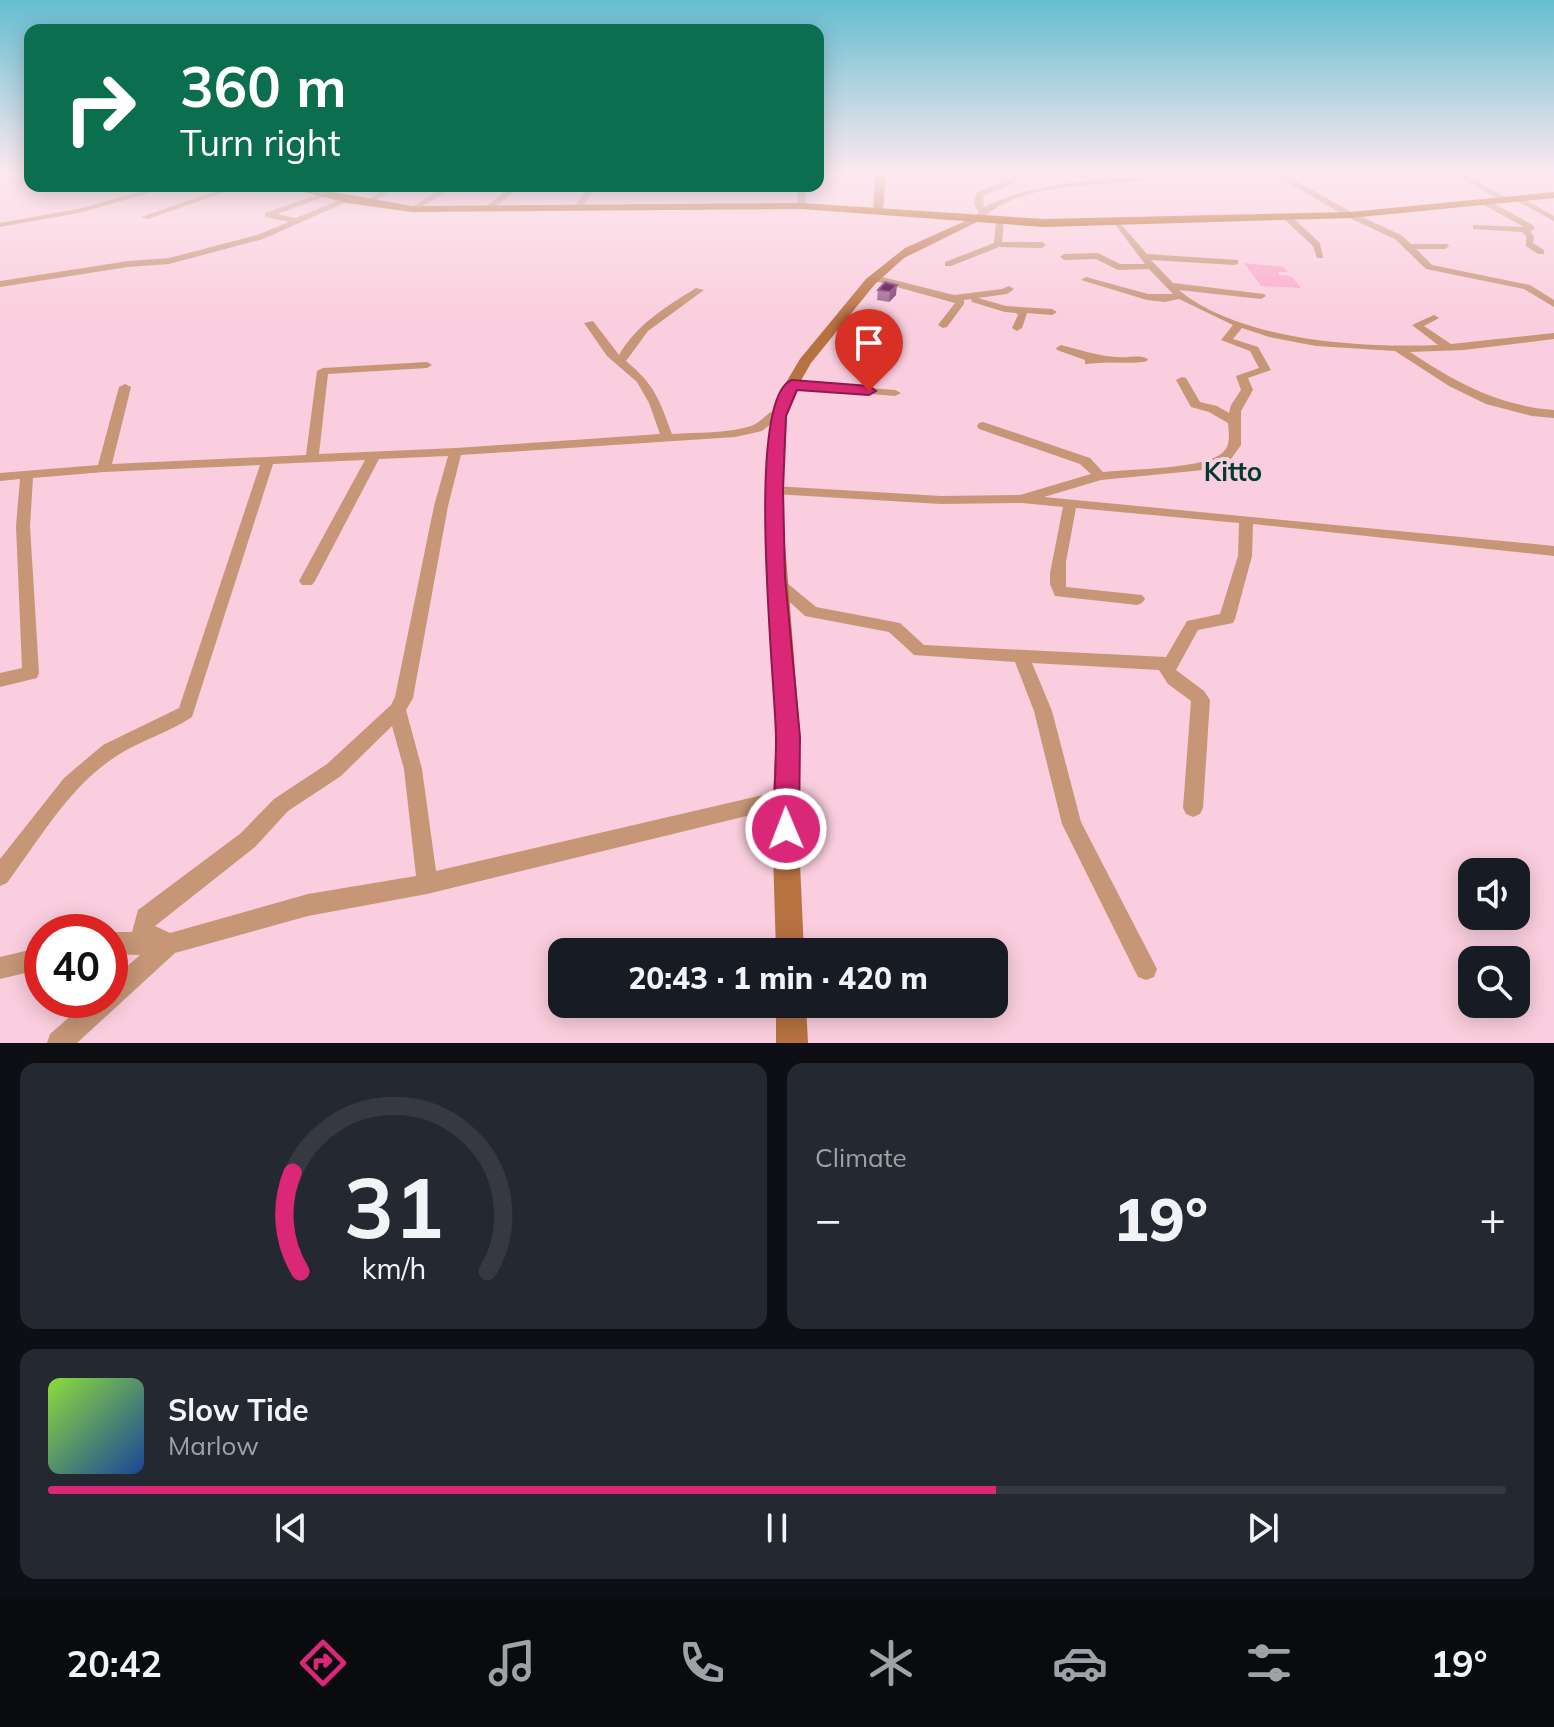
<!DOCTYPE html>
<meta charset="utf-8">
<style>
:root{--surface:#171b24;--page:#242831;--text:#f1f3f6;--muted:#9ea1a6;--line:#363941;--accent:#db2777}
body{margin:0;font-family:Mulish,sans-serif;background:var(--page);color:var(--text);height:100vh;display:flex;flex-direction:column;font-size:30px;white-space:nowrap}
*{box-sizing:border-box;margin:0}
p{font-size:26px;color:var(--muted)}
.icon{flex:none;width:44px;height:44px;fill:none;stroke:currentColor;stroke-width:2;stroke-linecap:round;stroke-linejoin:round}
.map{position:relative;height:1043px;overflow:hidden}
.side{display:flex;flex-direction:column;gap:20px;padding:20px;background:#0d0f14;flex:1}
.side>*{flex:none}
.top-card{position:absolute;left:24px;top:24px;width:800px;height:168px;border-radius:16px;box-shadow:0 4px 20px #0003;background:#0b6e4f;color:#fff;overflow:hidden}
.tools{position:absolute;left:1458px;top:858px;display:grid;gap:16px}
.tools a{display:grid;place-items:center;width:72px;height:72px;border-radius:16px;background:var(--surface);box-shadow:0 4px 20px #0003;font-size:40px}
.speed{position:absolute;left:24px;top:914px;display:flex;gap:16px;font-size:40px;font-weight:700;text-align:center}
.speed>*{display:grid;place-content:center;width:104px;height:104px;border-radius:50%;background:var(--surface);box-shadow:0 4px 20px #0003;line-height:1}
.speed .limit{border:12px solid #d22;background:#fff;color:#111}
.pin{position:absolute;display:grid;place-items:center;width:68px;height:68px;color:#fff;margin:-82px -34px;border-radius:50% 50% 50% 0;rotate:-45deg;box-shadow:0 0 8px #0007}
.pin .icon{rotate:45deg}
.me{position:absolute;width:88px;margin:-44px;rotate:359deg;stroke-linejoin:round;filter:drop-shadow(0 0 6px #0008)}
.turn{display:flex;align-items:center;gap:28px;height:168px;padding:0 24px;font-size:36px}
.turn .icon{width:104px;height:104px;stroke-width:2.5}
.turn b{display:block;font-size:56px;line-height:68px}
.big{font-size:60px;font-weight:800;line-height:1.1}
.side .card{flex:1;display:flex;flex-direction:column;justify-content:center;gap:12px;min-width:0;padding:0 28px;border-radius:16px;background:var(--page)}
.side .dial{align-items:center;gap:0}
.dial svg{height:208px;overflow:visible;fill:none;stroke:var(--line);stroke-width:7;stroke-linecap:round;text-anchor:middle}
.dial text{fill:var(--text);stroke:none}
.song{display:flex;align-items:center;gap:24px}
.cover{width:96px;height:96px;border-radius:12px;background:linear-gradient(135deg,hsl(90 70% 55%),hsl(220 70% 35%))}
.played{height:8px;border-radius:4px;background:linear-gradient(90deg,var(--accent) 65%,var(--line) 65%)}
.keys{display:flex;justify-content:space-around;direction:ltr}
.heat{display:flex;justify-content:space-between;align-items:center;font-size:44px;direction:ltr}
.side .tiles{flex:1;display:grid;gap:20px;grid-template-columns:1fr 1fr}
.card:last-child{grid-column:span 2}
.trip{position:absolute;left:548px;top:938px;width:460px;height:80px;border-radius:16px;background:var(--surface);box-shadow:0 4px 20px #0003;font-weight:800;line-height:80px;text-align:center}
.tab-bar{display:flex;height:128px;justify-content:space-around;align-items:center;background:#090b0e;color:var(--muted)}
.tab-bar .icon{width:56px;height:56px}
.tab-bar .selected{color:var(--accent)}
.tab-bar b{font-size:36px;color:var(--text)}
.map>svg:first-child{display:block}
.green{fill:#fba9c9}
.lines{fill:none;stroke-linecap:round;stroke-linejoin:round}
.street{fill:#c69677;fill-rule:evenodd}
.secondary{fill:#b77242;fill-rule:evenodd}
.primary{fill:#ab5705;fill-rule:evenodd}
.wall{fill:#a46992}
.shaded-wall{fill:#824174}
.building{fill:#4f0446;stroke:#824174;stroke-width:2}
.route{fill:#db2777;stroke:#8e194d;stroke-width:2}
.labels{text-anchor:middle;stroke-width:8;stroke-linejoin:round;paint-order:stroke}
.quarter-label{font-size:26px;font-weight:bold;fill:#013c30;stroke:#facede}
</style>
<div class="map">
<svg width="1554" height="1043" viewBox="0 0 1554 1043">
<rect width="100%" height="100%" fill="#facede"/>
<path class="green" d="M1244 263 1284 267 1288 272H1278L1279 275 1291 276 1301 288 1261 286Z"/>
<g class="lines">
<path class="street" d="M1014 173H1022L1013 184 983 196 984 207C1024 187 1070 182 1114 179 1125 178 1137 176 1146 179 1135 183 1121 183 1109 183 1066 187 1009 189 979 222H973L972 220 979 212 974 204 976 193 1007 180Z
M1287 173H1310L1289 177 1353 213 1401 235 1411 244H1448L1449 246 1445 249H1416L1432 265 1530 285 1554 300V307L1524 289 1426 269 1395 239 1347 217 1277 176Z
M1453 173H1463L1510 200 1503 202Z
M162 186H174L79 213 0 227V223L78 209Z
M231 186H242L148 219 141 217Z
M390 186H399L369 205 362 203Z
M447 186H456L415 211 408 209Z
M512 186H521L492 210H486V206Z
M589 186H597L581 209H575L574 207Z
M685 186 688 188 684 190 638 191 634 189 638 187Z
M798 186H806L805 206 801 208 797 206Z
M322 193 329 195 277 214 296 218 344 198 351 200 263 239 169 264 128 267 0 287V281L128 261 169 258 257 235 289 222 265 217V213Z
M1518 196 1554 216V221L1515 200V196Z
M1482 200H1488L1534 226 1535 228 1530 232 1534 236 1533 243 1544 250V254H1538L1526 246V236L1522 232 1473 229V225H1476L1524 227 1482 204Z
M1285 216H1291L1320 243 1323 258H1317L1313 246 1285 220Z
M1000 220 1004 222 1002 242H1042L1046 245 1042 248 999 247 951 266H945V262L994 243 996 222Z
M1118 221 1147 254 1238 260V264L1235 265 1151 260 1173 283 1264 294 1266 296 1261 299 1179 290C1240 341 1362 348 1438 345L1412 325 1434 315 1439 318 1424 326 1451 344 1554 333V339L1464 350 1410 352C1455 382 1499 406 1554 410V418L1532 416 1486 404 1449 386 1395 351 1316 346 1269 337 1242 328 1233 339 1258 347 1271 370 1248 378 1253 390 1241 411V445L1231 459 1214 469 1101 480 1044 497 1554 546V556L1253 524 1252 556 1235 619 1233 623 1198 630 1176 670 1204 691 1210 700 1203 808 1200 814 1193 817 1186 814 1183 808 1191 701 1168 684 1159 670 1032 663 1052 711 1081 822 1157 969 1154 977 1146 980 1138 977 1062 824 1034 711 1015 662 914 655 889 632 805 616 768 582 771 578H781L816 607 900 623 924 645 1166 657 1187 621 1220 614 1238 556 1239 523 1076 508 1066 562V587L1142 595 1145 599 1142 603 1137 605 1055 596 1050 584V573L1063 507 1022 503 941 504 774 494 767 490 774 486 941 496 1020 495 1091 474 1080 464 979 429 977 426 979 423 983 422 1090 458 1103 472C1129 469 1205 469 1222 453 1231 446 1229 434 1228 423L1209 412 1191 407 1176 380 1182 377 1186 378 1200 402 1217 406 1229 413 1231 405 1241 390 1236 376 1259 368 1250 351 1221 340 1233 325 1179 299 1165 302 1147 300 1081 280 1086 277 1148 294H1173L1149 269 1118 270 1096 259 1064 260 1060 257 1064 254 1098 253 1120 264H1145L1114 223Z
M874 275 954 295 1002 289 1009 286 1014 289 1007 294 978 298 1006 306 1052 309 1057 312 1052 315 1027 313 1022 328 1017 331 1012 328 1018 315 1016 313 1005 312 972 302 971 299 964 300V304L947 327 943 328 938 325 955 303 871 280 869 278Z
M696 288 704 290 648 331 626 361C655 385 659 399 672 434 697 432 726 434 751 426 763 422 770 407 784 408V414L762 431 735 437 461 455 448 506 413 698 406 710 422 769 436 871 785 790 792 793 795 799 792 805 427 894 308 916 175 953 77 1043H47L50 1034 89 1000H110V981L140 955 110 954V932H132L138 910 241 833 274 799 327 764 391 705 395 697 434 506 448 456 379 459 315 581 312 585H302L299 581 365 460 273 464 192 717C168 733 139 741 115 757 69 787 39 840 7 883L0 886V859L64 778 103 745 179 708 260 465 104 472 33 478 30 526 39 673 37 678 0 687V673L22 668 16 526 20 479 0 481V473L98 465 119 387 125 384 131 387 112 464 306 455 317 371 323 368 427 362 432 365 427 368 328 374 319 454 456 448 660 434 649 403 637 382 607 356 584 323 593 321 619 355C636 325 667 306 696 288ZM392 726 404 769 416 876 308 894 170 933 155 926 255 847 288 811 341 776Z
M1061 345C1081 350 1097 356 1118 357 1128 358 1140 354 1148 359L1147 361C1130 365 1115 361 1098 363 1094 363 1090 364 1085 364V360L1057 350 1056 348Z
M792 382 895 390 901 393 895 396 788 387V383Z
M42 947V969L0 979V957Z"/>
<path class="secondary" d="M876 173H886L883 211 878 214 873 211Z
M972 218 981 220 904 258 875 284 811 363 792 396 787 415 782 506 800 734 798 819 804 952H776L772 819 776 734 765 506 772 415 778 396 800 359 866 279 905 248Z
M776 1004H806L808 1043H776Z"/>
<path class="primary" d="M280 186H299L412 206 801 203 1044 219 1350 212 1554 192V198L1350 218 1044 227 801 209 412 212 347 203Z"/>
</g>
<path class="wall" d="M878 290 896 295 889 302 877 300Z"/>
<path class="shaded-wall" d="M897 285 896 295 889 302 890 292Z"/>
<path class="building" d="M885 282 897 285 890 292 878 290Z"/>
<linearGradient id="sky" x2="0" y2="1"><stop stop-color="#64bdd0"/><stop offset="0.54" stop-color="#fde9f0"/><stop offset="1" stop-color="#fde9f0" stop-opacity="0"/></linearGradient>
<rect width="1554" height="319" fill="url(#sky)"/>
<path class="route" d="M792 380 869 386 876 391 869 395 797 390 786 416 783 490 785 577 800 737 799 829 795 838 786 841 777 838 773 829C774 799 776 768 776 738 776 688 743 397 792 380Z"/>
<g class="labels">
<g class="quarter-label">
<text x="1233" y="481">Kitto</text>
</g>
</g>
</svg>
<div class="tools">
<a><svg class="icon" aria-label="sound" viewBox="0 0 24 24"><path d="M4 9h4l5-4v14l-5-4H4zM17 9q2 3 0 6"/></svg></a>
<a><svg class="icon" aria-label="search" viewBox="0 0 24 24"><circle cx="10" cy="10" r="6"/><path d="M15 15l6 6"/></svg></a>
</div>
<div class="speed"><div class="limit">40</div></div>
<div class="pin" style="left:869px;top:391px;background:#d93025"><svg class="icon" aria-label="arrive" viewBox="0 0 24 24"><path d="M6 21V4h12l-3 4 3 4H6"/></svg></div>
<svg class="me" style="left:786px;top:829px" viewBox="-20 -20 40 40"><circle r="17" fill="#db2777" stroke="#fff" stroke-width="3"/><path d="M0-11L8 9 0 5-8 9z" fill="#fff"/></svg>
<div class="trip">20:43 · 1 min · 420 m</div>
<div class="top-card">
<div class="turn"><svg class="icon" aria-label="right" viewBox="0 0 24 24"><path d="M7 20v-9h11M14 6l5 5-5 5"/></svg><div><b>360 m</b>Turn right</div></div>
</div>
</div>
<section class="side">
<div class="tiles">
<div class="card dial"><svg viewBox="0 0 100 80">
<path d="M14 69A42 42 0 1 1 86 69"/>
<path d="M14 69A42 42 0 0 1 11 31" stroke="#db2777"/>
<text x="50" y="56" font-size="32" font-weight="700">31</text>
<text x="50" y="72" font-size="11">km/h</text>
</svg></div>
<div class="card"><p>Climate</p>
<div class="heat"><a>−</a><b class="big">19°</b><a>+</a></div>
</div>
<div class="card">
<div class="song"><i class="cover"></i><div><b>Slow Tide</b><p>Marlow</p></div></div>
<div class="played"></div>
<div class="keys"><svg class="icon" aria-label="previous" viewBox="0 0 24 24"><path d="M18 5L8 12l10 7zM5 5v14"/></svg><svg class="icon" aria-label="pause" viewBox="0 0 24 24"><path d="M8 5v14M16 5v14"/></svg><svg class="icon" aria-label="next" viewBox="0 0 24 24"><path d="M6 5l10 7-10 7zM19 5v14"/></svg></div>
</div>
</div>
</section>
<nav class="tab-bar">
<b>20:42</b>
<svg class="icon selected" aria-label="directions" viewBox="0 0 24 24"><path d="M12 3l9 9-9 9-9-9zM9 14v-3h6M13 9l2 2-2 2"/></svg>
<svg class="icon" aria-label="music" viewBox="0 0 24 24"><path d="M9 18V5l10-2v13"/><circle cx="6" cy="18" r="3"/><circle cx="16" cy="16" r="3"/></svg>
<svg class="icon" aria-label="phone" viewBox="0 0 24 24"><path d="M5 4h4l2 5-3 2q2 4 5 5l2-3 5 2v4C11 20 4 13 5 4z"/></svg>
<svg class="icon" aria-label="climate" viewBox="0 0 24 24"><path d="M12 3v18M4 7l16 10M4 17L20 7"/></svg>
<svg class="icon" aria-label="car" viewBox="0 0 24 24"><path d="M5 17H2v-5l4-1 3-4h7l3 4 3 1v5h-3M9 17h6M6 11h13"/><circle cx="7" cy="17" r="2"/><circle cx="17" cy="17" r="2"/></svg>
<svg class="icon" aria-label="filters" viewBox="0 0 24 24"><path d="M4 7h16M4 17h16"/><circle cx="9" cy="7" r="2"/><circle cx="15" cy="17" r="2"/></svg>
<b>19°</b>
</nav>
